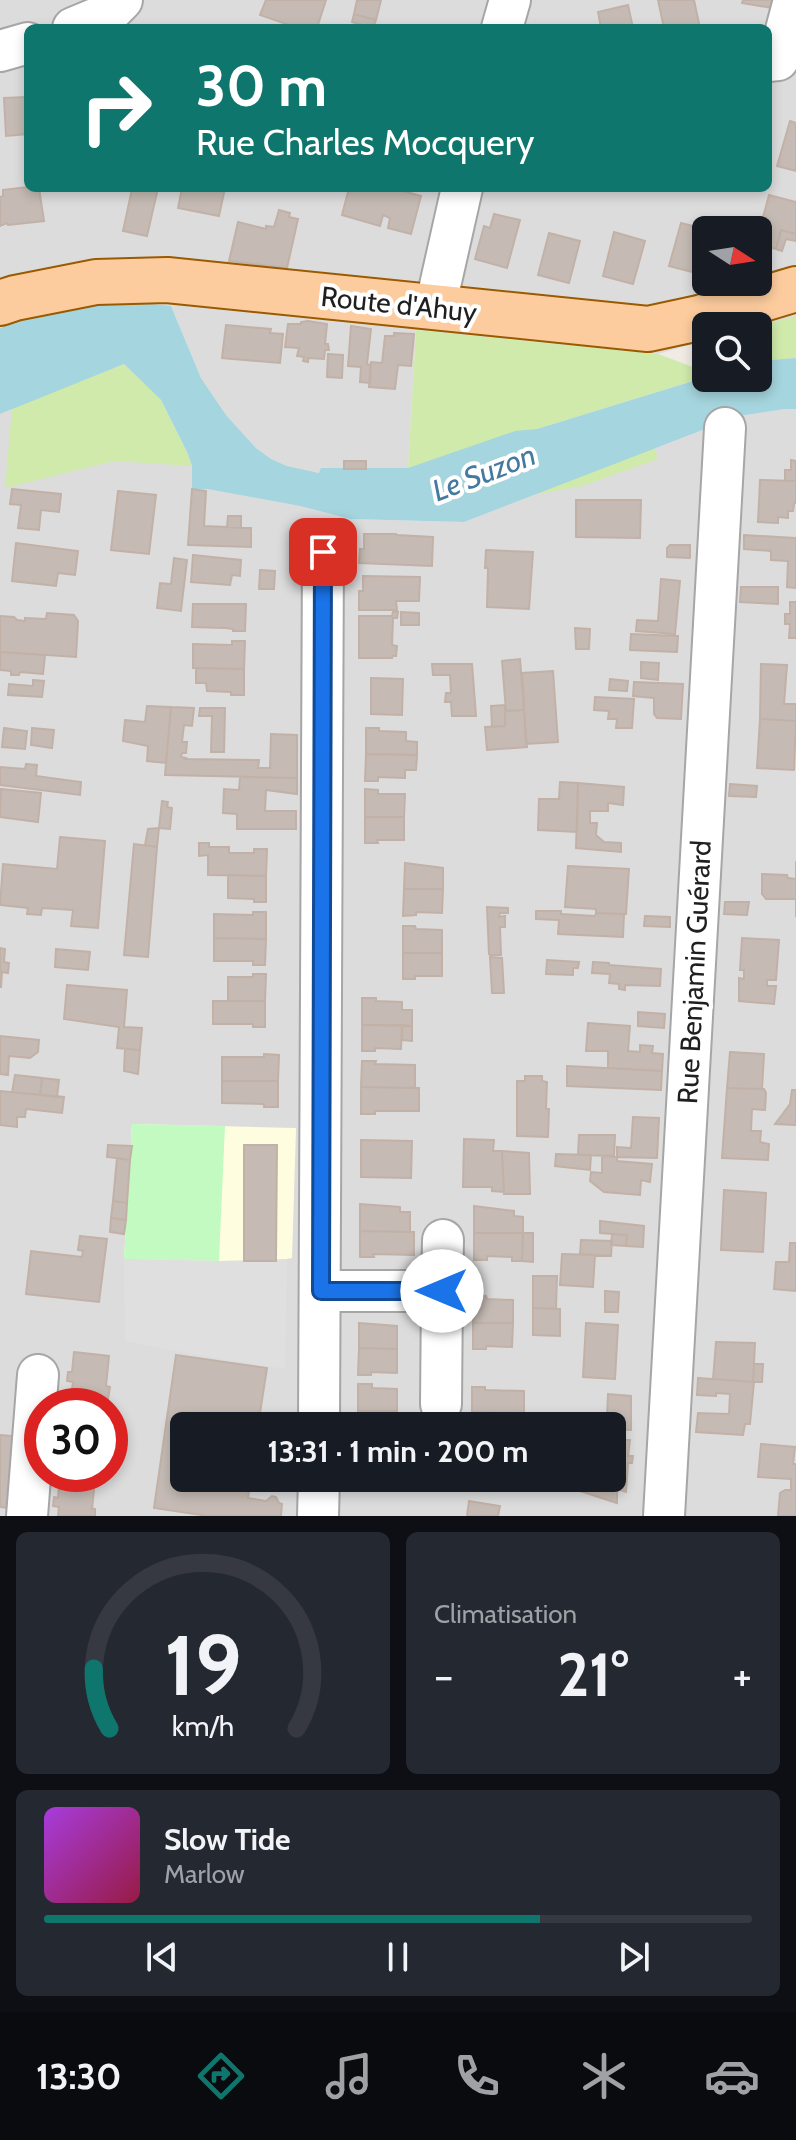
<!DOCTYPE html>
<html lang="fr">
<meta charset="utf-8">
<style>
:root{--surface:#171b24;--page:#242831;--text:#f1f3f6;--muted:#9ea1a6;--line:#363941;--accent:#0f766e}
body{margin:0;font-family:Cabin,sans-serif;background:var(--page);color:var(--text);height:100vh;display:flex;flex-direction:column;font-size:30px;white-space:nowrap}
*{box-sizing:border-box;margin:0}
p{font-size:26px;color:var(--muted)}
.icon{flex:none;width:44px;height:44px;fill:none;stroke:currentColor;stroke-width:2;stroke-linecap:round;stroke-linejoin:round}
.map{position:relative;height:1516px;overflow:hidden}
.side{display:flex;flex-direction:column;gap:16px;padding:16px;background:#0d0f14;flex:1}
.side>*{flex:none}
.banner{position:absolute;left:24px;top:24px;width:748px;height:168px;border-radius:12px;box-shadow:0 4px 12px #0003;background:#0f766e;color:#fff;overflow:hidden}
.needle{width:52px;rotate:102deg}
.controls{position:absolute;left:692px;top:216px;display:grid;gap:16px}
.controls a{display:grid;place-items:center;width:80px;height:80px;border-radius:12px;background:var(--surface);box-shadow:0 4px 12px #0003;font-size:40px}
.speed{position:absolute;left:24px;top:1388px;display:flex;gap:16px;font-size:40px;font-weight:700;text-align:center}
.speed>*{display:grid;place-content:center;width:104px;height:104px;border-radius:50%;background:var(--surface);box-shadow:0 4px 12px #0003;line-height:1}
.speed .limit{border:12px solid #d22;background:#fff;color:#111}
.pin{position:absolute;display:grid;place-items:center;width:68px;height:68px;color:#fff;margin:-34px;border-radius:16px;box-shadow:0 4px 12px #0006}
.me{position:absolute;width:88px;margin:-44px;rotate:270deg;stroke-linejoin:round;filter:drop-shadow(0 0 6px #0008)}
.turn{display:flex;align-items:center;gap:28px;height:168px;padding:0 40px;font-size:36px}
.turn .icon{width:104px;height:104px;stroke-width:2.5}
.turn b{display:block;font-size:56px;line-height:68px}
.big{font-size:60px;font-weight:800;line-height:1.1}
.side .widget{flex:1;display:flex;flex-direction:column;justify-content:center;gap:12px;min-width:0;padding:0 28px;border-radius:12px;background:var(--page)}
.side .dial{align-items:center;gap:0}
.dial svg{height:208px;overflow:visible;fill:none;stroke:var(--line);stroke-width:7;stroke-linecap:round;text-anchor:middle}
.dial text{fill:var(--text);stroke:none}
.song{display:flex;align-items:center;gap:24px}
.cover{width:96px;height:96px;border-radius:12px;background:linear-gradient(135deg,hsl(280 70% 55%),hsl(340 70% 35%))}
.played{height:8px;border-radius:4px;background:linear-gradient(90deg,var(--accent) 70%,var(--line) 70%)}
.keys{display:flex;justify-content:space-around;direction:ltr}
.heat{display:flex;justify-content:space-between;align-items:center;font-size:44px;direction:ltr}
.side .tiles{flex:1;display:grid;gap:16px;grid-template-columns:1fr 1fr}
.widget:last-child{grid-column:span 2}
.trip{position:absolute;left:170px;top:1412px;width:456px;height:80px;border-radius:12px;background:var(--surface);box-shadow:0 4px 12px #0003;font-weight:800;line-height:80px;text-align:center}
.dock{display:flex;height:128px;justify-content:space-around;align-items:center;background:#090b0e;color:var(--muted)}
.dock .icon{width:56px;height:56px}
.dock .current{color:var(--accent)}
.dock b{font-size:36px;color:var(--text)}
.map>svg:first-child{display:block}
.residential{fill:#dddcdc;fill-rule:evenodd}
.education{fill:#fffddf}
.grass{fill:#cfeaab}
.park{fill:#c2fac2}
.parking{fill:#dfdfdf}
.water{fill:#a5d5de}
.building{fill:#c5bbb4;stroke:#c2b1a7;stroke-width:2}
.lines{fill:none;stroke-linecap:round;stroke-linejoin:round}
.minor-casing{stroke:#a6a6a6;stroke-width:44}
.major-casing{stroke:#9a5b00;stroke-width:48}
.minor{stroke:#fff;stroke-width:40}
.major{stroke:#fdcc9e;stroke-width:44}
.route-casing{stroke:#114b97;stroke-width:20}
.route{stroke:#1a73e8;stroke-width:14}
.labels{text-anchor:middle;stroke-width:8;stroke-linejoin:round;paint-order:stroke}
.street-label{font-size:28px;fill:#1f1f1f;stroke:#fff}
.water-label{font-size:30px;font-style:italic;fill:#4479a0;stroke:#fff}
</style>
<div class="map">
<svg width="796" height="1516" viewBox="0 0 796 1516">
<rect width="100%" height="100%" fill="#f0ebe5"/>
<path class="residential" d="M0 0H796V358L758 361V326H706V340L658 354 416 330 408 468H322L319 473 287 466 271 459 256 448 226 415 201 378 171 306 45 312 0 328ZM28 28H768V188H28ZM706 230H758V282H706Z
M124 364 207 489 300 506 350 519 464 522 739 416 785 409H796V1516H0V414ZM42 1406H110V1474H42ZM184 1426H612V1478H184Z"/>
<path class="education" d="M132 1124 296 1128 292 1258 276 1261H219L124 1259Z"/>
<path class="grass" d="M796 316V358L758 361V326Z
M416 330 658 354 693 367 699 379 537 429 515 432 408 468Z
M124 364 161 400 188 454 192 466 114 461 5 488 12 408Z
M654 448 658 459 582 486 533 495Z"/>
<path class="park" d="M132 1124 225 1126 219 1261 124 1259Z"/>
<path class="parking" d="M124 1259 219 1261 287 1259 285 1369 159 1348 125 1341Z"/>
<path class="water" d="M129 302 171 306 201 378 226 415 256 448 271 459 287 466 319 473 321 468H408L515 431 537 429 706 377 721 379 758 378V361L796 358V409H785L739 416 464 522 350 519 300 506 207 489H192V466L188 454 161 400 124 364 0 414V328L45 312 74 306Z"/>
<path class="building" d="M266 0H326L317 28H298L260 15Z
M357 0H381L376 20 354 14Z
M658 0H694L700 28H664Z
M743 0H773L772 8 742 3Z
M628 5 633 28H601L598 12Z
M354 14 376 20 373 28 352 22Z
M26 97V102H28V134L6 136 4 98Z
M790 121 796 123V171L777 166Z
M28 187 39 188 44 221 8 225 7 223 0 226V197L3 196V190Z
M140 188H158L147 236 123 231 132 189 139 191Z
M182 188H225L219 216 178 208Z
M349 188H392L421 196 411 234 388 228 390 218 383 215 380 226 342 215Z
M769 195 796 202V234L781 230 776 249 758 244V236Z
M279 210 290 213 289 217 298 219 287 268 229 261 238 222 266 229V226L274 227Z
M494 214 520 220 507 268 475 259 484 226 490 228Z
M681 223 709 230H706V249L700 274 669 266Z
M781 230 796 234V241L786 239 782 251 776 249Z
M614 232 645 241 633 284 603 276Z
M549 233 580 241 569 283 538 275Z
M308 321 327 324 325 344H328L329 350H325L324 359 308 358V362L303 361 304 357 297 356 299 348 285 347 288 324H301V322Z
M226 325 271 329 270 333 283 334 280 363 222 358Z
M351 326 371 329 367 364 371 365 370 383 360 382 361 367 348 366Z
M394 333 414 334 411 366 398 365 395 389 369 387 371 362 382 363 385 336H394Z
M328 354 343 355 342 378 327 377Z
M791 460 796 461V481H785V470H791Z
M344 461H366V469H344Z
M760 480 796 481V502L794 504 793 511H788V518L778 517V523L758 522Z
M12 489 61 494 59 512 41 510 39 530 18 528 21 505 10 504Z
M192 489 206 491 204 526 251 528V547L188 545Z
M118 491 156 495 149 554 111 550Z
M576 500H641L640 538 576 537Z
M228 516H241V528L227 527Z
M364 534H396L397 535 433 537 432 566 359 563 360 549H364Z
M744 535 796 538V588L787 587 788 561 771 560V551L744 549Z
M16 543 78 551 75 575 58 573 56 586 12 581Z
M670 545H690V558L667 557V548Z
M486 550 533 552 529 609 487 607 488 568H485Z
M193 555 241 560 240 576 232 575 230 585 191 582Z
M174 558 187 560 181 611 157 608 160 583 171 584Z
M260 570 275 571 274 589H259Z
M363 576 420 577 419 601H396L397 610H359V591H363Z
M661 579 680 581 675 634 636 631 637 620 658 621Z
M741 587H778V604L740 602Z
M790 602H796V638H789L790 624H785V614H790Z
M193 604H246L245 631H233V629L226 628 192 627Z
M393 612H398L397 618H393L392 645 397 646 396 656H392V658H359V616H392Z
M401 612 419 613V625H401Z
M47 613 74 615 78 621 76 657 0 652V616L14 617 17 620 25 621V618L46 619Z
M575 628 590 629 589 649H576Z
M631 634 678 636 677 652 630 650Z
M232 641H245L244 669 193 668V644L232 645Z
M0 652 45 655 43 674 20 672 19 675H11V671L0 670Z
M520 659 524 710 506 711 502 661Z
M641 662 659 663 658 680 641 678Z
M432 664H472L476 716H452L451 702H445L446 693H451L450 675H433Z
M761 664 787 665 784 704H796V721L760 719Z
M196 668 244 669V695H231V692L207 691 206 683H196Z
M553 671 558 742 526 744 522 673Z
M371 678 403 679 402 715 371 714Z
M610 679 628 681 627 691 609 690Z
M33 680 44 681 42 697 8 695 9 684 33 686Z
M634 682 683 684 681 719 657 718 654 714V698L633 696Z
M595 697 634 699 632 728H616L617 719H608L609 711 594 710Z
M505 705V726L492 727 491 706Z
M147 706 171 707 166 763 147 761 148 746 123 741 125 720 145 722Z
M171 707 194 708 192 726 184 725 182 742H187L186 753H182L181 757 186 758 185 759 259 760 258 768H270L271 734 297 735V778L165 775Z
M200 708H225L224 752H211L212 716H199Z
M524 710 527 747 487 750 485 727 505 726V711Z
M760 719 796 721 794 770 757 768Z
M4 728 27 731 25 749 2 747Z
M32 728 54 730 52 748 31 745Z
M366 728H379V731L406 732V741L417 742V755L366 754Z
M366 754 417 755 416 770H405V778L378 777V781H365Z
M26 764 37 765 36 776 81 782 80 795 0 785V767L25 769Z
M240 777 297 778V794L266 790 265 811H296V829H237V814L223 813 224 789 239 790Z
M560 782 578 783 577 832 538 830 539 799H559Z
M578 783 624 787 623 805 608 803V811H590V823H597L596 835 604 842 621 843V852L576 848Z
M730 784 757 786 756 797 729 796Z
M1 789 41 793 38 822 0 817Z
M365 789 378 790V794H405L404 817H365Z
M162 801 168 802 167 807 172 808 170 829 159 828Z
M365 817H404V840H377L378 843H365Z
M159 828 157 847 145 845 148 829Z
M60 837 105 841 98 928 71 926 73 910 42 908 41 915 27 914 28 908 0 905 3 864 57 869Z
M199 843H209V847H229V853H254V849H267L266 876 208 875V855L199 856Z
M134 844 157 847 148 957 124 955Z
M796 861V917V899H766L762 894V874L787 875 788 878 796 879Z
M405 863 443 868V889H404Z
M568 866 629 869 626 914 596 913V909L565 907Z
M228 875 266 876V902H254V899L228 898Z
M404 889H443L442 913 416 912V915L403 916Z
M725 902H749L747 915 724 914Z
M487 907 508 908V913H500L499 917 505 916V927H500L501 955H490L489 954Z
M536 911H561V914L595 916 596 913 624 914 623 937 558 934 559 920 536 919Z
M253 912H266V939L214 938V914L253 915Z
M645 916 670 917V927L644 926Z
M403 926H415L416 929 442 930V953H403Z
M214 938 266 939 265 965H253V961H214Z
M742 938 779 940 776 980H767V986H776L774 1004 739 1001V978L744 979V970H740Z
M0 948 5 949 4 962 9 963 8 973 2 972 1 988Z
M56 949 90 952 88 970 55 967Z
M403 953H442V976H415V979H403Z
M490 957 502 958 504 993H492Z
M547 960 579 962 578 968H573V975L546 974Z
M593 962 609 963V965L661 969 660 986 625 985V990L619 989V984L609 983 610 974 592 973Z
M253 974H266L265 1001H228V977H253Z
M67 985 127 990 124 1027 142 1028 140 1050 117 1048 119 1027 64 1019Z
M362 998H376V1001L402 1002V1010H412V1026L362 1025Z
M213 1001H265V1027H253V1024H213Z
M638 1012 665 1014 664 1028 638 1026Z
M588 1023 630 1026 628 1051 640 1052V1045L653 1046 652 1053 663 1054 662 1071 608 1068V1051H586Z
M362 1025H402L401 1049 375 1048V1051H362Z
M402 1025 412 1026V1041L402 1040Z
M0 1036 39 1040 38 1052 30 1058 9 1056 8 1075 0 1074Z
M125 1049 140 1050 138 1074 124 1071Z
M730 1052 764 1054 762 1089 727 1088Z
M264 1054 279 1055 278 1081H222V1057H264Z
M362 1061H376L375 1064 415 1065V1088L361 1087Z
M567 1066 662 1071 661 1090 567 1086Z
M15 1075 42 1078 40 1095 12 1092Z
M525 1076H542V1081L547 1082 546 1109H549L548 1137 517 1136V1081H525Z
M42 1078 59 1080 57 1097 40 1095Z
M222 1081H278V1107H264V1104L222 1103Z
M361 1087 419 1088V1111H375V1114H361Z
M727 1088 764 1089 766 1093 765 1110 752 1109 751 1131H761L760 1142 769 1144 768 1160 722 1158Z
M792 1090H796V1125L775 1124 790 1104Z
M0 1091 64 1097 62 1113 26 1109 25 1117H17V1127L0 1125Z
M633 1117 659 1118 657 1158 617 1157V1147L631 1148Z
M579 1135H615L614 1156 578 1155Z
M464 1139 494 1140 493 1151H502L504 1192 492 1191V1187H463Z
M361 1140 412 1141 411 1178 361 1177Z
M108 1145 132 1146 130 1160 107 1157Z
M244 1145H277L276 1261H244Z
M502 1151 529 1153 530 1194H504Z
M556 1154 591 1155 590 1170 555 1166Z
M602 1156 617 1157V1161L652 1164 650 1182 641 1180 640 1195 604 1192 590 1181 591 1172 602 1173Z
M117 1158 130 1160 127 1203 113 1201Z
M724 1190 766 1193 763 1252 721 1250Z
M113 1201 127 1203 126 1220 111 1218Z
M360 1204 400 1207V1212H410V1232L360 1231Z
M474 1206 514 1211V1216L523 1217V1233H474Z
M111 1218 126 1220 124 1234 110 1232Z
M600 1221 644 1226 643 1247 626 1246 627 1235 600 1233Z
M360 1231 414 1232V1255L373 1254 374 1257H360Z
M474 1233H523L522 1261H512V1257L487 1256V1260H474Z
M523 1233H533V1262L522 1261Z
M612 1234 627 1235 626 1246 611 1245Z
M80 1236 107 1239 99 1302 26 1294 31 1251 82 1257 83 1251 78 1250Z
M581 1240 612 1241 611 1256 580 1254Z
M790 1243H796V1291L774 1289 776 1262H789Z
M562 1254 595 1255 593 1287 560 1285Z
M533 1276H557L556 1309 533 1308Z
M605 1291 619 1292 618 1312H605Z
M474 1296H486L487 1299 513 1300V1323H473Z
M533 1308 560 1309V1336L533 1335Z
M359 1323 397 1326V1349L359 1348Z
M473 1323H513L512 1347 486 1346V1349H473Z
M586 1323 618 1325 615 1379 583 1377Z
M716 1342 755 1343 753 1382 713 1379Z
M359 1348 397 1349V1373L371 1372V1375H358Z
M74 1352 109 1356 106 1386 110 1387 108 1399 71 1395 73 1382 67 1381 68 1372H72Z
M176 1355 267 1368 258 1426H184V1478H251L248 1498 266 1501 272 1496 276 1497 279 1503 282 1504 281 1516H208L154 1508Z
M754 1364H763L762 1382H753Z
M698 1378 754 1382 750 1424H745L743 1435 696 1432 698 1413 729 1414 730 1394 716 1393V1396L697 1395Z
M358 1384H372V1388L397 1389V1411H358Z
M472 1387H485V1390L524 1391V1413L472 1412Z
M608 1394 631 1396V1430L612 1429V1426H559L560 1413H601L600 1415H607Z
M69 1395 104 1399 103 1406H68Z
M358 1411H397L396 1426H358Z
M472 1412 524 1413V1426H472Z
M612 1431 621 1432 620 1440H630L628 1456H633L632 1463H628L626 1492 617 1489V1503L580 1491V1478H612Z
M0 1435 23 1437 17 1509 0 1507Z
M761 1444 795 1447 793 1464H796V1516H778L780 1493 785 1490H791V1479L758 1477Z
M62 1474H100L99 1481 62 1477Z
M60 1476 95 1480 92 1509H95V1516H58L59 1507 53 1506 54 1497 58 1498Z
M469 1501 500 1506 498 1516H467Z"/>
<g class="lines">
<g class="minor-casing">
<path id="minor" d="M73 28 109 13 122 0
M502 28 510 0
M0 51 28 43
M768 61 778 60 794 0
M435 308 462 188
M321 1291H442L441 1404
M442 1291 443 1240
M319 1426 323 552
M27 1516 38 1375
M318 1516 319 1478
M664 1516 725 428"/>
</g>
<g class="major-casing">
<path id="major" d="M0 303 15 298 96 282 167 280 648 329 699 318 796 289"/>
</g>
<use href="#minor" class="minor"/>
<use href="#major" class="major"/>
</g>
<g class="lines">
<g class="route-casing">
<path id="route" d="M323 552 321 1291H442"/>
</g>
<use href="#route" class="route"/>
</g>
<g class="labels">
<g class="street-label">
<text transform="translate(399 304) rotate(6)" y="10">Route d'Ahuy</text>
<text transform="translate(694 972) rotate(-87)" y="10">Rue Benjamin Guérard</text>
</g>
<g class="water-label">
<text transform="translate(484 473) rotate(-21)" y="10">Le Suzon</text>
</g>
</g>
</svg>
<div class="controls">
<a><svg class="needle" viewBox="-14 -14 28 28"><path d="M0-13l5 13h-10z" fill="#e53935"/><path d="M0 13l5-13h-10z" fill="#9ea1a6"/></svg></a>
<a><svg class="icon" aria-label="search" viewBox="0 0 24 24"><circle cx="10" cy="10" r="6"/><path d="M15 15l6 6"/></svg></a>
</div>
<div class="speed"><div class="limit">30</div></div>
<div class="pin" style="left:323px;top:552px;background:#d93025"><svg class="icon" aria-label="arrive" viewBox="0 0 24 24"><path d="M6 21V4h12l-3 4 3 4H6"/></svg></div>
<svg class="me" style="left:442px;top:1291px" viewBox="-20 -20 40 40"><circle r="19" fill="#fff"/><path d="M0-13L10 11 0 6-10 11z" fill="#1a73e8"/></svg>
<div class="trip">13:31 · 1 min · 200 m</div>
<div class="banner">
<div class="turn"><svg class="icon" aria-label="right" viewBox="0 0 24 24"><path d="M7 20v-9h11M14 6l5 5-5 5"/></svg><div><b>30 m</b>Rue Charles Mocquery</div></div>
</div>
</div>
<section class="side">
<div class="tiles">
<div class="widget dial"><svg viewBox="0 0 100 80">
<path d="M14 69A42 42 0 1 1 86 69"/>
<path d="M14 69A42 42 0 0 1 8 46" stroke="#0f766e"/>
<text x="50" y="56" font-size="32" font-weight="700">19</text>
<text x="50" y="72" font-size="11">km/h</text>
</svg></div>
<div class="widget"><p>Climatisation</p>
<div class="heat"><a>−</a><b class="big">21°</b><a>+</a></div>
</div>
<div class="widget">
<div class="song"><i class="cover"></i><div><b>Slow Tide</b><p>Marlow</p></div></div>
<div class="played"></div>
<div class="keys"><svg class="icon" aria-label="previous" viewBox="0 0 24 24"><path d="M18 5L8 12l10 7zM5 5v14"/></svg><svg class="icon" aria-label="pause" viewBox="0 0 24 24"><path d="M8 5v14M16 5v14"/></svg><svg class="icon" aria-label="next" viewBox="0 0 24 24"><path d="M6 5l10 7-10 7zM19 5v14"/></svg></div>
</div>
</div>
</section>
<nav class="dock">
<b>13:30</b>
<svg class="icon current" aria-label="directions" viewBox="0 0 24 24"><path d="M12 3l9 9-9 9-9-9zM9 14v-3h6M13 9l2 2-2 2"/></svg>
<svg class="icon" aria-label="music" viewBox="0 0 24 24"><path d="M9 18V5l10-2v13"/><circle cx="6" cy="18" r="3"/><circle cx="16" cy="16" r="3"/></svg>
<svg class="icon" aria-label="phone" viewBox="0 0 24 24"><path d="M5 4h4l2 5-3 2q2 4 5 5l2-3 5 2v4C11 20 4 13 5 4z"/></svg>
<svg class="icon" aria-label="climate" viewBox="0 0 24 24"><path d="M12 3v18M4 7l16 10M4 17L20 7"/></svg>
<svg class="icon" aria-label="car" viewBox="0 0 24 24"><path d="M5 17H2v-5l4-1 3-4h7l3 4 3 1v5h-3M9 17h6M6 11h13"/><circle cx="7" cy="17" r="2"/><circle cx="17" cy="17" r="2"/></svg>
</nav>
